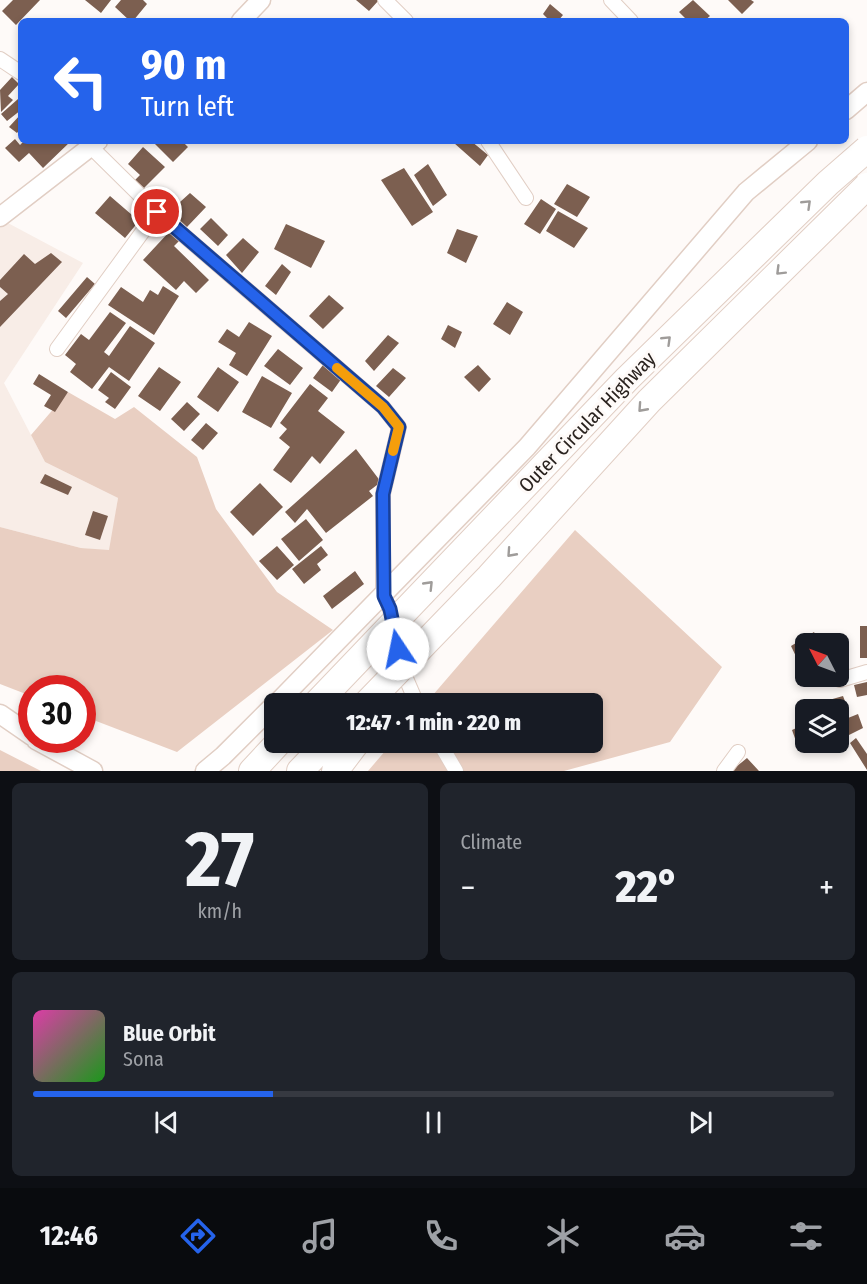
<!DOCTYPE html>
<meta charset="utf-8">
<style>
:root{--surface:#171b24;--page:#20242c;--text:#f1f3f6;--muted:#9ea1a6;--line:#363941;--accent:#2563eb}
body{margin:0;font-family:"Fira Sans Condensed",sans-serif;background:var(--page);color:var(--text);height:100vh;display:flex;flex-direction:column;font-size:22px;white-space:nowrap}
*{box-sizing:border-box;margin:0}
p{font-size:20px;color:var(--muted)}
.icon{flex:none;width:33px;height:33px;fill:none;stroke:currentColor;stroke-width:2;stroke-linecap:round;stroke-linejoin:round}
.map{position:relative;height:771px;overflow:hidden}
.drawer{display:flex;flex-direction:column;gap:12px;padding:12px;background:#0d0f14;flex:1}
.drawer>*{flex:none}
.guide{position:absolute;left:18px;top:18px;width:831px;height:126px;border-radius:9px;box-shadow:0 3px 9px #0003;background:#2563eb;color:#fff;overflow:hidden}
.needle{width:39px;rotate:312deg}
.fabs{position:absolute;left:795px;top:633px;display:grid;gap:12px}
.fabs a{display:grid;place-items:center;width:54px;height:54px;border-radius:9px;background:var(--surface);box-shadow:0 3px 9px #0003;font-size:30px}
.speed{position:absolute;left:18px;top:675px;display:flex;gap:12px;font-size:30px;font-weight:700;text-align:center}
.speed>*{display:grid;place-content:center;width:78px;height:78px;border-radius:50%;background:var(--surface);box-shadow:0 3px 9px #0003;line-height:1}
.speed .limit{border:9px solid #d22;background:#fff;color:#111}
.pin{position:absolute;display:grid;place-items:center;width:51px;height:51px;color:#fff;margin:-26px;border:3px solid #fff;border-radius:50%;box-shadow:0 2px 6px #0007}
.me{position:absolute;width:66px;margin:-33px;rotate:349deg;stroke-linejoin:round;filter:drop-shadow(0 0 4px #0008)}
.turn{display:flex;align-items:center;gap:21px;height:126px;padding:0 24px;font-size:27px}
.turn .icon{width:78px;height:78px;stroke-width:2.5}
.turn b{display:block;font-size:42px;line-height:51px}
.big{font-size:45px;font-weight:800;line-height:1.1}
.drawer .tile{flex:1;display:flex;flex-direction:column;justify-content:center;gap:9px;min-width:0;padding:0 21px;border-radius:9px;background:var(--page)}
.drawer .dial{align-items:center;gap:0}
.dial b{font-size:78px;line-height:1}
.song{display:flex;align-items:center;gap:18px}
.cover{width:72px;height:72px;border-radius:9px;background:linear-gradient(135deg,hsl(320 70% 55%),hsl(120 70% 35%))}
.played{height:6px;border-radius:3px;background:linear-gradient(90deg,var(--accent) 30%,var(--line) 30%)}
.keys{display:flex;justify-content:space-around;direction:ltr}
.heat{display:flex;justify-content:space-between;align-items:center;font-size:33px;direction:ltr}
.drawer .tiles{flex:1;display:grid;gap:12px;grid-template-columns:1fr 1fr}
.tile:last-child{grid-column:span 2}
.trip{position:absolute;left:264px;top:693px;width:339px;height:60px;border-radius:9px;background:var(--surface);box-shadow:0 3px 9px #0003;font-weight:800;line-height:60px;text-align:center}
.tab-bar{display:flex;height:96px;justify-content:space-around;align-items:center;background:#090b0e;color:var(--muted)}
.tab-bar .icon{width:42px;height:42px}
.tab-bar .selected{color:var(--accent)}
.tab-bar b{font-size:27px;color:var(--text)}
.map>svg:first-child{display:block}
.built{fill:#f8ede7}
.green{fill:#e9cfc2}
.building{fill:#7c5f50}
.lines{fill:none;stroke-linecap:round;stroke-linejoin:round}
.minor-casing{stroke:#e1cec4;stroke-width:16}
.tertiary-casing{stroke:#e1cec4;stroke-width:21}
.motorway-casing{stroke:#e1cec4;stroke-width:28}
.minor{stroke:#fff;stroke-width:14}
.tertiary{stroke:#fff;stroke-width:18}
.motorway{stroke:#fff;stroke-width:26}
.motorway-bridge-casing{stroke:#e1cec4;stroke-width:28;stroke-linecap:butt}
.motorway-bridge{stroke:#fff;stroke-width:26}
.oneway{stroke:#9f9c9a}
.route-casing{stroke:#184099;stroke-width:15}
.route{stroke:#2563eb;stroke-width:10}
.slow{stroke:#f59e0b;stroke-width:10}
.labels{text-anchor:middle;stroke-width:6;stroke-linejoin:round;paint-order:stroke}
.street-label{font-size:20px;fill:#2a231f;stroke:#fefaf8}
</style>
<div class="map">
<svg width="867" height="771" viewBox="0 0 867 771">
<rect width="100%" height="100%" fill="#fefaf8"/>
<path class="built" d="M6 222 83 263 4 383 45 462 118 498 110 551 81 548 0 527V228Z"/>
<path class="green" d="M68 392 115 419 134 407 197 457 216 509 277 592 333 630 177 752 83 716 82 688H32L31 696 0 684V527L81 548 109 550 118 498 45 462 31 435Z
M575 530 722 667 670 742 564 771H368L392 743 592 742V704L426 703Z
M0 750 41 771H0Z"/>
<path class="building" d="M13 0H40L16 25 2 11Z
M85 0H111L101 13Z
M121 0H143L147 4 133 21H130L115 7Z
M356 0H379L369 11Z
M693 0 710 16 704 21H688L679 12Z
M728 0H751L754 2 742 14Z
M550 4 563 15 558 21H550L543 14Z
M12 77 19 84 8 96 13 100 1 112 0 90Z
M18 99 21 103V110L7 121 1 114Z
M21 114V128L17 133 9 127Z
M15 139 20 145 24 141H71L43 168 29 153 19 162 5 148Z
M152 141H182L188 147 173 162Z
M456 141H471L488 155 480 166 454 143Z
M143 147 165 167 144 188 135 180 140 175 128 164Z
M428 164 447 195 433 206 414 175Z
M404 168 433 212 412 226 381 180Z
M567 184 590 197 577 217 554 204Z
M190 193 206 207 187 227 170 211Z
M110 196 139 221 125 238 95 213Z
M541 199 556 209 540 234 524 224Z
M558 211 588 228 574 248 546 231Z
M211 218 228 235 218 246 200 229Z
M286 224 325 241 311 268 274 249Z
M457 229 478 236 466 263 447 253Z
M170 231 180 240 174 246 209 280 196 293 184 281 176 290 143 260Z
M243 238 259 252 242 273 226 255Z
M51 253 62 262 0 327V301L8 294 0 287V280L24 254 35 264Z
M282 264 291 272 276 295 265 286Z
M87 277 95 284 66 318 58 311Z
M163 286 179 296 154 335 108 305 121 287 143 302 150 290 158 295Z
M329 295 344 308 323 329 309 316Z
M507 302 523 312 510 335 493 324Z
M110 312 126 323 104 352 109 356 130 326 155 343 129 381 109 367 92 389 70 372 76 364 65 355 81 334 89 340Z
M249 322 272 336 247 376 229 365 236 353 218 342 227 329 239 337Z
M448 325 462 332 455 348 441 339Z
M388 335 399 343 374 371 365 361Z
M278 349 303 368 290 385 264 366Z
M323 365 342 378 332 392 313 378Z
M478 365 491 379 479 392 464 377Z
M159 367 181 382 160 411 138 396Z
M218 367 239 382 218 412 197 397Z
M393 368 406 378 389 397 376 386Z
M111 372 131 387 115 409 105 402 109 398 98 390Z
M39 374 68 392 55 412 44 406 51 395 33 384Z
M262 376 292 393 271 428 242 412Z
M310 384 328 398 318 411 345 432 320 464 312 456 291 483 273 470 290 447 279 438 287 429 280 423Z
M187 402 200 414 184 431 171 419Z
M206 423 218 433 203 450 191 440Z
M356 449 381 482 369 491 373 496 326 533 307 509 295 523 285 512Z
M45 474 72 487 68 495 40 483Z
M260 483 283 507 253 536 230 512Z
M93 511 108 516 100 540 85 535Z
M306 519 323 540 299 561 281 539Z
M277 546 294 565 277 580 259 561Z
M321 546 328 555 317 564 321 570 304 584 292 569Z
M355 571 364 584 332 609 323 596Z
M860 626H867V658H860Z
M814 632 820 644H806V670L803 671 791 646Z
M867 682V695L857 697 854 685Z
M843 696 848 709 838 713V710H824L822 702Z
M858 714 863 728 841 739 838 722Z
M803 725 806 740 797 744 792 730Z
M856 738 867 754V770L850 743Z
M747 758 759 771H731Z"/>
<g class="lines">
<g class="minor-casing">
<path id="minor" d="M385 0 406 21
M611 0 631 21
M0 59 21 73
M488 141 526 198
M91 147 159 214 383 407 399 427 383 494V595L390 609 402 669 417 704
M57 349 157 212
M840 680 867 672
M439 742 456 771
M724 771 738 752"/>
</g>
<g class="tertiary-casing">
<path id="tertiary" d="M241 21 261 0
M846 110 867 92
M0 217 98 141
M276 704 527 447 746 192 808 141
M0 714 32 736
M36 740 93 771
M205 771 223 756 274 705"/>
</g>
<g class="motorway-casing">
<path id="motorway" d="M252 771 279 742
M300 771 328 742
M335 771 357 742"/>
</g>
<use href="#minor" class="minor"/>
<use href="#tertiary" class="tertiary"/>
<use href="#motorway" class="motorway"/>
<g class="motorway-bridge-casing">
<path id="motorway-bridge" d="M316 704 627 379 828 183 867 149
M366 704 489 577 649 401 867 186"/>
</g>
<use href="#motorway-bridge" class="motorway-bridge"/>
</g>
<defs><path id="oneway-chevron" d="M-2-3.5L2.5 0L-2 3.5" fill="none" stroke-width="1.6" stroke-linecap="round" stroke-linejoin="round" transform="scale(1.5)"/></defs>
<g class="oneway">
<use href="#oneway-chevron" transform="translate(807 204) rotate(-44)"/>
<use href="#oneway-chevron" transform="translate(780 271) rotate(135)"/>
<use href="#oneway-chevron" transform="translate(667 340) rotate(-44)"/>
<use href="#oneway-chevron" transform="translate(642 408) rotate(132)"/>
<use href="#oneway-chevron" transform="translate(511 553) rotate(132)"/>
<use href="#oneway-chevron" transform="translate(429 585) rotate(-46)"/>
</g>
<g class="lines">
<g class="route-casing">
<path id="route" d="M157 212 383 407 399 427 383 494 384 596 390 609 398 649"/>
</g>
<use href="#route" class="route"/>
<path class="slow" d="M337 368 383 407 399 427 393 451"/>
</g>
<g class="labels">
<g class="street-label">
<text transform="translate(587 422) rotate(-46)" y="7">Outer Circular Highway</text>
</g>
</g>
</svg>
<div class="fabs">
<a><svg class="needle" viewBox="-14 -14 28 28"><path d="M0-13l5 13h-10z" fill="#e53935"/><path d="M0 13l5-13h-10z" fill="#9ea1a6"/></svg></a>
<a><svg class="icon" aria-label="layers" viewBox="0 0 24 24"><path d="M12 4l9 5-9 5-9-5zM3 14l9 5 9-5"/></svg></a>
</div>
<div class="speed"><div class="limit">30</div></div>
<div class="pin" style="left:157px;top:212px;background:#d93025"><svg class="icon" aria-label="arrive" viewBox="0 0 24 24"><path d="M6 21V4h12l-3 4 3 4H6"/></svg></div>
<svg class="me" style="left:398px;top:649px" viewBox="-20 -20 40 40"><circle r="19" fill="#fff"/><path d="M0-13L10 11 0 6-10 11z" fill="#2563eb"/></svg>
<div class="trip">12:47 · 1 min · 220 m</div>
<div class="guide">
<div class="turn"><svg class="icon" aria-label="left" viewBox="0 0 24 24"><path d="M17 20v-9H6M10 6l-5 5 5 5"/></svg><div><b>90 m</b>Turn left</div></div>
</div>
</div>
<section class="drawer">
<div class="tiles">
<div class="tile dial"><b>27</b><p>km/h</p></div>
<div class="tile"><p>Climate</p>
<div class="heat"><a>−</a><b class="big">22°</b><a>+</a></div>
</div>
<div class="tile">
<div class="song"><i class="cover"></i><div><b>Blue Orbit</b><p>Sona</p></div></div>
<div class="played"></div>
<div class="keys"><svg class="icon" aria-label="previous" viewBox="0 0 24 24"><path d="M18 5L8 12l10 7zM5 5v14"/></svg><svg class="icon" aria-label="pause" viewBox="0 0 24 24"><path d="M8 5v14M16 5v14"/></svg><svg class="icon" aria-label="next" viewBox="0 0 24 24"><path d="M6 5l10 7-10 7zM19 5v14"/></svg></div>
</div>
</div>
</section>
<nav class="tab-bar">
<b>12:46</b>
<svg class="icon selected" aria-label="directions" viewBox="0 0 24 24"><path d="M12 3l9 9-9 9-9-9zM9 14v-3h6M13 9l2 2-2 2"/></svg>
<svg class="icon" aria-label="music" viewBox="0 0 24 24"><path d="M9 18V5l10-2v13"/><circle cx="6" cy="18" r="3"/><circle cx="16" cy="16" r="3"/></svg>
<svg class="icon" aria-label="phone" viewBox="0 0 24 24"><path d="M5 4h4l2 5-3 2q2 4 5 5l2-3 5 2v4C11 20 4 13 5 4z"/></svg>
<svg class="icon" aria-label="climate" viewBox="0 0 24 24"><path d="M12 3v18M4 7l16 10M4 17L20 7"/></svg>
<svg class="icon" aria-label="car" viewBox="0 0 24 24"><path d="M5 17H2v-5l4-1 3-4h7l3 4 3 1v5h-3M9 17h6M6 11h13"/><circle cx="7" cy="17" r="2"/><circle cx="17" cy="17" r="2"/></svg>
<svg class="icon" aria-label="filters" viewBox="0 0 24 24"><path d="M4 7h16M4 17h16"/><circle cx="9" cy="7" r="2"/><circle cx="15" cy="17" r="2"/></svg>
</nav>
